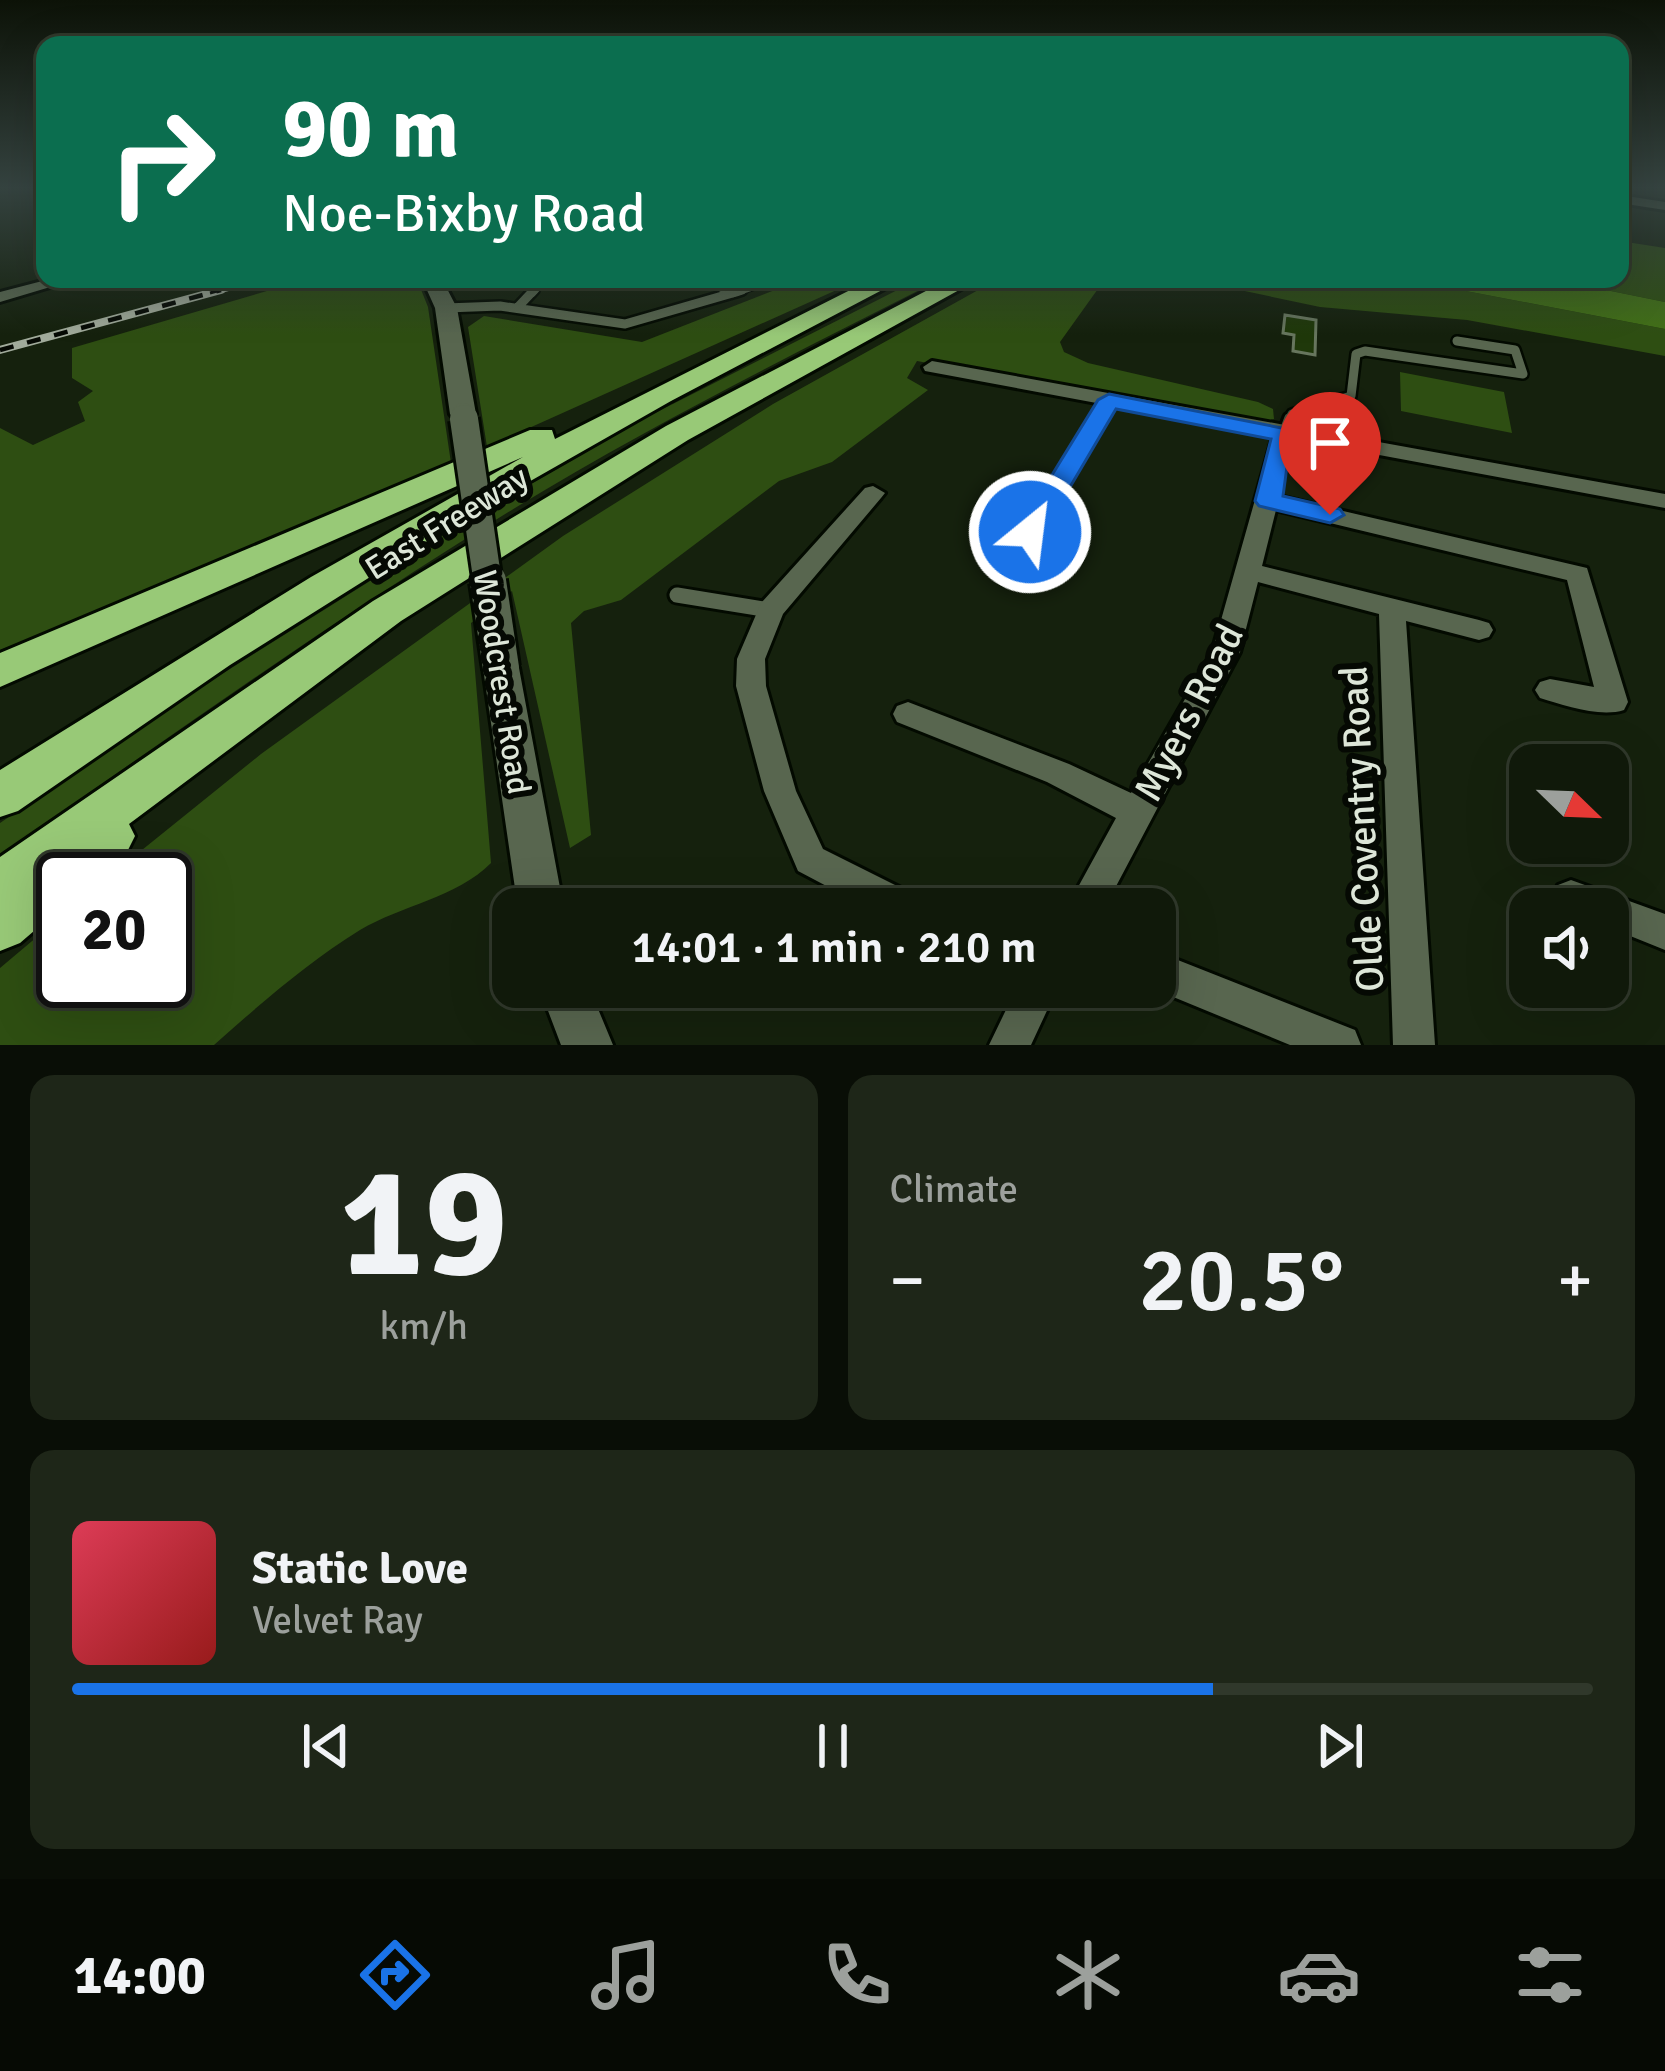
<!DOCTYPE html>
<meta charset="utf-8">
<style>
:root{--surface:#10190a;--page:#1e2618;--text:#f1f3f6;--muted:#9ca09c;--line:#30382b;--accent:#1a73e8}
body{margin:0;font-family:Signika,sans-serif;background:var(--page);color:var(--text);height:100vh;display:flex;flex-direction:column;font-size:45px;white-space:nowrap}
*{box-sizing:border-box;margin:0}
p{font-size:39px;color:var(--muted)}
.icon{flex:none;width:66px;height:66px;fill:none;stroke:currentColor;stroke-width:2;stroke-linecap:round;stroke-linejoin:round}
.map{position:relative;height:1045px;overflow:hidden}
.details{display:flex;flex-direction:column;gap:30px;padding:30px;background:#090e06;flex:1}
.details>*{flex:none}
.banner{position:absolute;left:36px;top:36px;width:1593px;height:252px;border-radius:24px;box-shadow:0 12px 48px #0002,0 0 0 3px var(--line);background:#0b6e4f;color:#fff;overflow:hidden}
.needle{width:78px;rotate:113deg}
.tools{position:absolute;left:1509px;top:744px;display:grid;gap:24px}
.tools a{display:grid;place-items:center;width:120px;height:120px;border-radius:24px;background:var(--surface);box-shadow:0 12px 48px #0002,0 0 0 3px var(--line);font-size:60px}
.speed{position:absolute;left:36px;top:852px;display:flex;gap:24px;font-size:60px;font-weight:700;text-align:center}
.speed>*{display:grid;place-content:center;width:156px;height:156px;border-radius:50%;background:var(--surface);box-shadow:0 12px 48px #0002,0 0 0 3px var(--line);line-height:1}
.speed .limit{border:6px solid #111;border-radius:18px;background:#fff;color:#111}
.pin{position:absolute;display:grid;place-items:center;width:102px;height:102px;color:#fff;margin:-123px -51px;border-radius:50% 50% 50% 0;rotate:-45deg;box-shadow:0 0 12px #0007}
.pin .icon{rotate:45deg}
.me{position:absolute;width:132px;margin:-66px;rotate:29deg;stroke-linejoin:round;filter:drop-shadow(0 0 9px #0008)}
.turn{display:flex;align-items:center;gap:42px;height:252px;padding:0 48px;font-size:54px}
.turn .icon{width:156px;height:156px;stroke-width:2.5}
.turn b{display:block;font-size:84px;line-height:102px}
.big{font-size:90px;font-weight:600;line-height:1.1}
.details .widget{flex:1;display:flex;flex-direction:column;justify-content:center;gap:18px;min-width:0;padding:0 42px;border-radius:24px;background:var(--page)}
.details .dial{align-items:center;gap:0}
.dial b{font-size:156px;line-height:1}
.song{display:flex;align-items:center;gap:36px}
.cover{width:144px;height:144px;border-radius:18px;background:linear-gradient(135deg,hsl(350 70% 55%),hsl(0 70% 35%))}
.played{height:12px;border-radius:6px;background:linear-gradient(90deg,var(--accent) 75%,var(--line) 75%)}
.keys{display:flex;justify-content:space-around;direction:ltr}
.heat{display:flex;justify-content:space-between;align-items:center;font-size:66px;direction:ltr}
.details .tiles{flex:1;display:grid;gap:30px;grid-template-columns:1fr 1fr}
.widget:last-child{grid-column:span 2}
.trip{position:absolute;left:492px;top:888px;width:684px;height:120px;border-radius:24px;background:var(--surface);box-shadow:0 12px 48px #0002,0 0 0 3px var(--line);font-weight:600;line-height:120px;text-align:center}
.tab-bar{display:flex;height:192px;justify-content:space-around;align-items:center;background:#060a04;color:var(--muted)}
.tab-bar .icon{width:84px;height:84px}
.tab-bar .on{color:var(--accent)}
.tab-bar b{font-size:54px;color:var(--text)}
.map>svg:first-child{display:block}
.green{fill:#2e4e12}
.water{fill:#416f16}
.building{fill:#1f380a;stroke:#67765e;stroke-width:3}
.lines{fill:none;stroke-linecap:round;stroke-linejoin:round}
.service-far3-casing{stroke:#030a00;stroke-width:10}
.service-far2-casing{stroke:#030a00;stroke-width:14}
.service-far1-casing{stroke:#030a00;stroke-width:18}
.service-casing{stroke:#030a00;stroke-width:21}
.minor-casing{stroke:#030a00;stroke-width:6}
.tertiary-casing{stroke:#030a00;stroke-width:6}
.motorway-casing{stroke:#030a00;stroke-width:6}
.service-far3{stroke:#58664f;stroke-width:8}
.service-far2{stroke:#58664f;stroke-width:9}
.service-far1{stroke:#58664f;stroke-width:12}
.service{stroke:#58664f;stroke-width:15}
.minor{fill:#58664f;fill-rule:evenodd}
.tertiary{fill:#58664f;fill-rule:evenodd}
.motorway{fill:#98c977;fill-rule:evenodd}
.rail-far1-casing{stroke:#a1ab9b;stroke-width:6}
.rail-casing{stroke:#a1ab9b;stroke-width:8}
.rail-far1{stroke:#050903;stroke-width:3;stroke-dasharray:10;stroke-linecap:butt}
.rail{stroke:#050903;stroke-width:4.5;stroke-dasharray:14;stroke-linecap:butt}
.tertiary-bridge-far2-casing{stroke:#030a00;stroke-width:27;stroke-linecap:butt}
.tertiary-bridge-far1-casing{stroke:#030a00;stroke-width:34;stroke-linecap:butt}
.tertiary-bridge-casing{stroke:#030a00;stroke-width:42;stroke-linecap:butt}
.tertiary-bridge-far2{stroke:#58664f;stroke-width:22}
.tertiary-bridge-far1{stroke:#58664f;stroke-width:28}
.tertiary-bridge{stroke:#58664f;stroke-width:36}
.route{fill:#1a73e8;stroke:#114b97;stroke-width:3}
.labels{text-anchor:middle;stroke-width:12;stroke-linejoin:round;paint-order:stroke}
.street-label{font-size:33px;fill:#dde6d8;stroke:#050903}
.near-street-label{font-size:39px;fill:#dde6d8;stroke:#050903}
</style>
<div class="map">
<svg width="1665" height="1045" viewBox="0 0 1665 1045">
<rect width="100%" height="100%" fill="#15210d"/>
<path class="green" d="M1620 241 1665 248V302L1552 279H1620Z
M308 279 418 282 428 307 451 463 312 528 0 650V428L33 445 85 421 78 402 93 391 72 378V348Z
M803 279H861L487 447 468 327 484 316 642 342Z
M919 279H941C798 352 652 424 515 508 338 617 169 736 0 856V823L198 689 456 527 649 416Z
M998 279H1105L1060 342 1064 352 1088 363 1258 402 1273 409 1274 419 1256 424 917 361 907 378 928 390 832 462 779 481 621 600 584 611 571 623 591 835 570 848 512 591 471 623 491 863C456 898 402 905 360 930 307 963 260 1004 214 1045H0V968L63 915V981H165V879H106L261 754 563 536 773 404Z
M1188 279H1403L1665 329V356L1467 320 1320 307Z
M1400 372 1504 392 1512 433 1401 411Z"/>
<path class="water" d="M1403 279H1552L1665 302V329Z"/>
<path class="building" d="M1285 315 1316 320 1315 355 1293 351 1294 335 1283 333Z"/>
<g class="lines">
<g class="service-far3-casing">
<path id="service-far3" d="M702 279 733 293
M736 292 774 279
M532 293 545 279"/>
</g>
<g class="service-far2-casing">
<path id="service-far2" d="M736 292 742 290
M446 308 500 306 625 324 736 292 730 290
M517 308 534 290
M1097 422 1109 401
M1289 422 1292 414 1351 396 1356 354 1365 351 1523 374 1515 350 1457 341"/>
</g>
<g class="service-far1-casing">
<path id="service-far1" d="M1284 435 1290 419
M1030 532 1098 419"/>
</g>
<g class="service-casing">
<path id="service" d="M677 595 770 610"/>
</g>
<g class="minor-casing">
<path id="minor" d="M1620 195 1665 202V210L1620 203Z
M50 279H77L0 302V292Z
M932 361 1665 494V508L1293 439 1279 496 1587 568 1628 702 1624 710C1600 718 1563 705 1540 698L1535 690 1540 682 1550 679 1594 687 1567 580 1276 510 1262 566 1479 620 1489 623 1493 630 1489 637 1479 640 1406 621 1435 1045H1393L1379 614 1258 582 1240 652 1104 909H1066L1116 818 1047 782 897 722 893 714 897 706 908 702 1069 764 1131 793 1212 652 1273 436 925 371 923 367Z
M873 486 885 493 881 498 783 614 765 659 766 686 796 791 823 849 919 897 924 909H870L798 871 764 791 736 686 737 659 761 603 865 488Z
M1571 880 1665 914V950L1608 927V909H1558L1553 897 1558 885Z
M1155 951 1355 1030 1361 1045H1290L1149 987H1155Z
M1017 987H1058L1031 1045H989Z"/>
</g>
<g class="tertiary-casing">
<path id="tertiary" d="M422 279H442L457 308 476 414 472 419H454L450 414 435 308Z
M501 655 514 659 519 668 564 909H518L483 668 488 659Z
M539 987H589L613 1045H561Z"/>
</g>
<g class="motorway-casing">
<path id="motorway" d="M872 279H903L671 401 448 528 230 665 18 811 0 817V770L311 577 523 457 0 687V653L530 430H552L555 439Z
M949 279H979L688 440 401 621 129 824 135 836 127 852 95 879H63V906L20 943 0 951V857L373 601 666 426Z"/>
</g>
<use href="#service-far3" class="service-far3"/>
<use href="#service-far2" class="service-far2"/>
<use href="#service-far1" class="service-far1"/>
<use href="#service" class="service"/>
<use href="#minor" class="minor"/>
<use href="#tertiary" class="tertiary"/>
<use href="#motorway" class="motorway"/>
<g class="rail-far1-casing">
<path id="rail-far1" d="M210 293 261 279"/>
</g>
<g class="rail-casing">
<path id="rail" d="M0 350 221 290"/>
</g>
<use href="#rail-far1" class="rail-far1"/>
<use href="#rail" class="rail"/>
<g class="tertiary-bridge-far2-casing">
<path id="tertiary-bridge-far2" d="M463 414 464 422"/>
</g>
<g class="tertiary-bridge-far1-casing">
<path id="tertiary-bridge-far1" d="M464 419 488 584"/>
</g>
<g class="tertiary-bridge-casing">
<path id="tertiary-bridge" d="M488 581 501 668"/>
</g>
<use href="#tertiary-bridge-far2" class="tertiary-bridge-far2"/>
<use href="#tertiary-bridge-far1" class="tertiary-bridge-far1"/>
<use href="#tertiary-bridge" class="tertiary-bridge"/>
</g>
<linearGradient id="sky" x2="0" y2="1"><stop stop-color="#0c1207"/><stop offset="0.56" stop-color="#354340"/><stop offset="1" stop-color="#354340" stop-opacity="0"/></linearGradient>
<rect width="1665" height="335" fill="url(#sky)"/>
<path class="route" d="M1109 394 1292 430 1283 496 1340 509 1344 515 1330 523 1259 506 1255 501 1271 439 1116 409 1040 538H1021L1017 532 1098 400Z"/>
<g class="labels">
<g class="street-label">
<text transform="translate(446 522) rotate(-32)" y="12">East Freeway</text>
<text transform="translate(503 682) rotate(81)" y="12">Woodcrest Road</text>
</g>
<g class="near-street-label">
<text transform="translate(1188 712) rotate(-63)" y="14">Myers Road</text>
<text transform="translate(1361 829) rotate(-93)" y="14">Olde Coventry Road</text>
</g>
</g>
</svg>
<div class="tools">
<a><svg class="needle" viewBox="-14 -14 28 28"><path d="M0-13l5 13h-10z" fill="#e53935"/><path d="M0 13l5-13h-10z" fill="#9ca09c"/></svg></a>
<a><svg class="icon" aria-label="sound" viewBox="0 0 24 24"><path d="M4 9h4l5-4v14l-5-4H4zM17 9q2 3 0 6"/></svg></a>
</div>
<div class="speed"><div class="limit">20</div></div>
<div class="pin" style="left:1330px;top:515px;background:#d93025"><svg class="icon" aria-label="arrive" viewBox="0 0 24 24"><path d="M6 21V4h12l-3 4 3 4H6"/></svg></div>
<svg class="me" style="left:1030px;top:532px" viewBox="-20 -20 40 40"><circle r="17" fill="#1a73e8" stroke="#fff" stroke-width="3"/><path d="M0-11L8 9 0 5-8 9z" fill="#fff"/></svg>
<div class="trip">14:01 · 1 min · 210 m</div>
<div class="banner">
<div class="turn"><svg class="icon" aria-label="right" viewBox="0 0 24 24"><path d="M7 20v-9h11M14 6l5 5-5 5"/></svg><div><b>90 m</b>Noe-Bixby Road</div></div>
</div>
</div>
<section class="details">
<div class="tiles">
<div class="widget dial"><b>19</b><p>km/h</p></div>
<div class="widget"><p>Climate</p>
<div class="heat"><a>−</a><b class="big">20.5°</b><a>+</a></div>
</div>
<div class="widget">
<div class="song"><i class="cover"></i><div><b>Static Love</b><p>Velvet Ray</p></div></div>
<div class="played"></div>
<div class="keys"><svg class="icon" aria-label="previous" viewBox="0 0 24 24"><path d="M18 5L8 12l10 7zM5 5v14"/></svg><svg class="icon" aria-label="pause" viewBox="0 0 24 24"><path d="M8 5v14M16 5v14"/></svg><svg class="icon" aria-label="next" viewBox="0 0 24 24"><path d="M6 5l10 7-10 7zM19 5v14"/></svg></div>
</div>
</div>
</section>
<nav class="tab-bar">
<b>14:00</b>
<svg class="icon on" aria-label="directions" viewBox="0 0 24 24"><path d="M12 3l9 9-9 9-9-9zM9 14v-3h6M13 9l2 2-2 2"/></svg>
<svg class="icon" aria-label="music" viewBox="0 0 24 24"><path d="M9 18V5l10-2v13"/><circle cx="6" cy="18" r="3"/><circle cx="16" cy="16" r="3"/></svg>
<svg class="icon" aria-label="phone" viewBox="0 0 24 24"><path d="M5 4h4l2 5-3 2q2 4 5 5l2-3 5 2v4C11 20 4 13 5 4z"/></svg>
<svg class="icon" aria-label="climate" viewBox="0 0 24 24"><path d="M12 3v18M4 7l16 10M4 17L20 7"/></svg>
<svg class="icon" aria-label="car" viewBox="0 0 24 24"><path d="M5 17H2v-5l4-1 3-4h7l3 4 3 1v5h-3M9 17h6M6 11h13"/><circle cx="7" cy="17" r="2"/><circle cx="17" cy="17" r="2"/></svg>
<svg class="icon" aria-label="filters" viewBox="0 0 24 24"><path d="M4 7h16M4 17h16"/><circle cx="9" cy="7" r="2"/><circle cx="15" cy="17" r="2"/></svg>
</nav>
